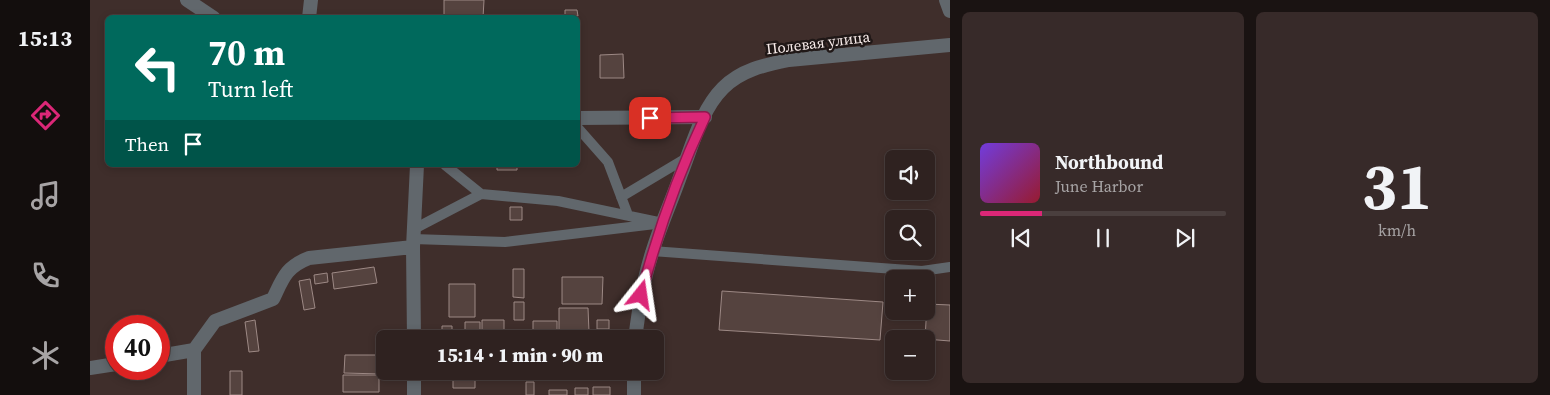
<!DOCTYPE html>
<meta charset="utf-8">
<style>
:root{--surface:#2f2220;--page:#372a29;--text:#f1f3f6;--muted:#a7a4a5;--line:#4a3f3e;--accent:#db2777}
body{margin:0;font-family:"Source Serif 4",serif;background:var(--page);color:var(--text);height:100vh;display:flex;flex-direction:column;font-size:19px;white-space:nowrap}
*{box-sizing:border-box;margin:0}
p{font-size:16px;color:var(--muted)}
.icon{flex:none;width:28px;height:28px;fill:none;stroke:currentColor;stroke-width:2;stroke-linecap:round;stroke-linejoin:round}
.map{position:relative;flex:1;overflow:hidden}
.drawer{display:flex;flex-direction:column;gap:12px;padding:12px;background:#1a1312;width:600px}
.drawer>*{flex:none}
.top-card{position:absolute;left:15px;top:15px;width:475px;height:152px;border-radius:8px;box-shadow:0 2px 8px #0003,0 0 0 1px var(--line);background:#00695c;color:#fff;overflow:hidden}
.fabs{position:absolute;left:795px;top:150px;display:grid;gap:10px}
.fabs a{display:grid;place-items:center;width:50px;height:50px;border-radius:8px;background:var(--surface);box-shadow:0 2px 8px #0003,0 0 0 1px var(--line);font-size:25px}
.speed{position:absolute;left:15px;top:315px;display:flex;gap:10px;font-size:25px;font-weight:700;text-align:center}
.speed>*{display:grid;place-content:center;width:65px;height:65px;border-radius:50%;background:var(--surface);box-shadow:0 2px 8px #0003,0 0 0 1px var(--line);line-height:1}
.speed .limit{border:8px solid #d22;background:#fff;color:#111}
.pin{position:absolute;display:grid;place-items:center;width:42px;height:42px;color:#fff;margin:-21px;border-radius:10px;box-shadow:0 2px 8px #0006}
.me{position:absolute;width:55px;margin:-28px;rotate:15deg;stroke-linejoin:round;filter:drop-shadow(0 0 4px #0008)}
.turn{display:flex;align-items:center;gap:18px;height:105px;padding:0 20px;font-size:22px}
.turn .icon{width:65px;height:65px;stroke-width:2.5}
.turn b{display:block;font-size:35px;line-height:42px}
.then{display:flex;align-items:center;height:48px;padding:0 20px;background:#0003;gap:10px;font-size:19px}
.drawer .widget{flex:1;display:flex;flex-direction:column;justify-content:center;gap:8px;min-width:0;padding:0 18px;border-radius:8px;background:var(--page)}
.drawer .dial{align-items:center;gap:0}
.dial b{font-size:65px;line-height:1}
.song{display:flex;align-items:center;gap:15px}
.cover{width:60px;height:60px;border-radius:8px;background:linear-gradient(135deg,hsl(260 70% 55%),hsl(350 70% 35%))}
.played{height:5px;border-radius:2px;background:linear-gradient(90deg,var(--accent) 25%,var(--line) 25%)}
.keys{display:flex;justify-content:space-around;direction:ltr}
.drawer .tiles{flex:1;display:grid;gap:12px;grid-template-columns:repeat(2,1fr)}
.trip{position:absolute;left:286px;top:330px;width:288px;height:50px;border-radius:8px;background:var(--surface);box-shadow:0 2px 8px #0003,0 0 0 1px var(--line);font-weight:800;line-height:50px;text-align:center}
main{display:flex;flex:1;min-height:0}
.tabs{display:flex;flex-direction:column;width:90px;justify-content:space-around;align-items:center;background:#130e0d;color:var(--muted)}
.tabs .icon{width:35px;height:35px}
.tabs .selected{color:var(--accent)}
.tabs b{font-size:22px;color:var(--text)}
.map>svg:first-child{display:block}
.building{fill:#55433f;stroke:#9d8985}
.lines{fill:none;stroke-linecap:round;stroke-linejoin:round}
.service{stroke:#61676c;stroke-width:10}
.minor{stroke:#61676c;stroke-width:14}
.tertiary{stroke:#61676c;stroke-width:14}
.route-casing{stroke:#8e194d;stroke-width:12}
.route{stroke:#db2777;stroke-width:9}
.labels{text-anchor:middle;stroke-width:5;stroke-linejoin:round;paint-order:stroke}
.street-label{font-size:15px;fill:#f9edeb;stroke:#201817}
</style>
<main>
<nav class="tabs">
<b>15:13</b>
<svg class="icon selected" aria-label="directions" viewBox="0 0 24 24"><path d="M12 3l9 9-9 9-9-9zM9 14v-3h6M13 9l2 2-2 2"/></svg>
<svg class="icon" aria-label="music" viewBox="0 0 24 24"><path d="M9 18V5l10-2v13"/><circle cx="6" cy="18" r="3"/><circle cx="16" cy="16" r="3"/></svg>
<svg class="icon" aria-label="phone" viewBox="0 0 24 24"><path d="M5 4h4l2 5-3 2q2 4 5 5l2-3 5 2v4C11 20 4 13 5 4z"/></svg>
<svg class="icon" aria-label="climate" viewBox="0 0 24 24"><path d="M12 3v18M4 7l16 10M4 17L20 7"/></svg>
</nav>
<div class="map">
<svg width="860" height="395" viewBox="0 0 860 395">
<rect width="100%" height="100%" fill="#3f2e2b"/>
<path class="building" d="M354 0H394L393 18H354Z
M475 10H487L488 16H475Z
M533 54 534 78H510V55Z
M407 165H427V170H407Z
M420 207H432V220H420Z
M284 267 287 283 244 289 242 273Z
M423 269H434V298L423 297Z
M237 273 238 282 225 284 224 275Z
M472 277H513L512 304H472Z
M220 279 225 308 214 310 209 281Z
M359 284H385V317H359Z
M632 291 793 302 790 340 629 330Z
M424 302H434V320H424Z
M837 304 860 305V341L835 339Z
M469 308H498L499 332H469Z
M165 320 169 351 159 352 155 322Z
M392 320H414V332H392Z
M507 320H519V329H507Z
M443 321H467V331H443Z
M375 322H390V333H375Z
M352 326H362V334H352Z
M417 330H426V339H417Z
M399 332H414V339H399Z
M255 355H292V374L254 373Z
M140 371H152V395H140Z
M363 371H385V388H363Z
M253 375H289V392H253Z
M436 382H444V395H436Z
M503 387H520V395H503Z
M485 388H498V395H485Z
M459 390H477V395H459Z"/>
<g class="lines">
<path class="service" d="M488 128 518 162 538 215
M355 165 391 194
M531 197 598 157
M324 229 391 194 468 201 573 223
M323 239 415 242 565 224
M562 251 832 271 860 267"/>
<path class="minor" d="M97 0 124 18
M856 0 860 11
M219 18 221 0
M488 118 615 117
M324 339 323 247 327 165
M104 350V395
M69 356 104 350 125 321 183 299C193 278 196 267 219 258L323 247
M0 368 26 364
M324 371V395"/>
<path class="tertiary" d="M545 339C549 309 553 281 562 253 570 226 582 200 591 174 602 146 611 110 633 88 651 70 674 65 699 60L860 45
M544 371V395"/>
</g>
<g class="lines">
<g class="route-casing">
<path id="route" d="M551 295C567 234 588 174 615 117L560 118"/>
</g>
<use href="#route" class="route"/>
</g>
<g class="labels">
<g class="street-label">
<text transform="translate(728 43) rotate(-7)" y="5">Полевая улица</text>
</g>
</g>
</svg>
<div class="fabs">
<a><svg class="icon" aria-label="sound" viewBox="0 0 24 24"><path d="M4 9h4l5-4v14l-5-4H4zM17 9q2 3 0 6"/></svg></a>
<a><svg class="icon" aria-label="search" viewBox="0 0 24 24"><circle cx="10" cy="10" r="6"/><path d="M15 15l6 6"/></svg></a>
<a>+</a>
<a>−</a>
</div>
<div class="speed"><div class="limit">40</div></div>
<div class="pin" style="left:560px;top:118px;background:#d93025"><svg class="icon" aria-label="arrive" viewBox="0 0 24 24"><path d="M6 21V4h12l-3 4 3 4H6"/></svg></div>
<svg class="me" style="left:551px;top:295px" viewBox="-20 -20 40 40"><path d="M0-17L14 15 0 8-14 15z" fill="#db2777" stroke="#fff" stroke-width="4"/></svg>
<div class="trip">15:14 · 1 min · 90 m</div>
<div class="top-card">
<div class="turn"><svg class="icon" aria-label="left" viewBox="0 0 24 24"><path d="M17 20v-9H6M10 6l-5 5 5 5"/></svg><div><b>70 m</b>Turn left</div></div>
<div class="then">Then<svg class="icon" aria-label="arrive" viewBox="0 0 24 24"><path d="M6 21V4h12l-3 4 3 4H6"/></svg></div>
</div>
</div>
<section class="drawer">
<div class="tiles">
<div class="widget">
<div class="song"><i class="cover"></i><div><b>Northbound</b><p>June Harbor</p></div></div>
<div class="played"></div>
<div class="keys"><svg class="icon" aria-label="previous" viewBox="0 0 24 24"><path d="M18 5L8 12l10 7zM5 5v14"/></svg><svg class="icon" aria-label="pause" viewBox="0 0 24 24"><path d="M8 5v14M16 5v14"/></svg><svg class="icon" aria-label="next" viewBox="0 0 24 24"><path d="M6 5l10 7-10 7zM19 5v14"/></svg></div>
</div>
<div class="widget dial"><b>31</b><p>km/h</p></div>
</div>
</section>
</main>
